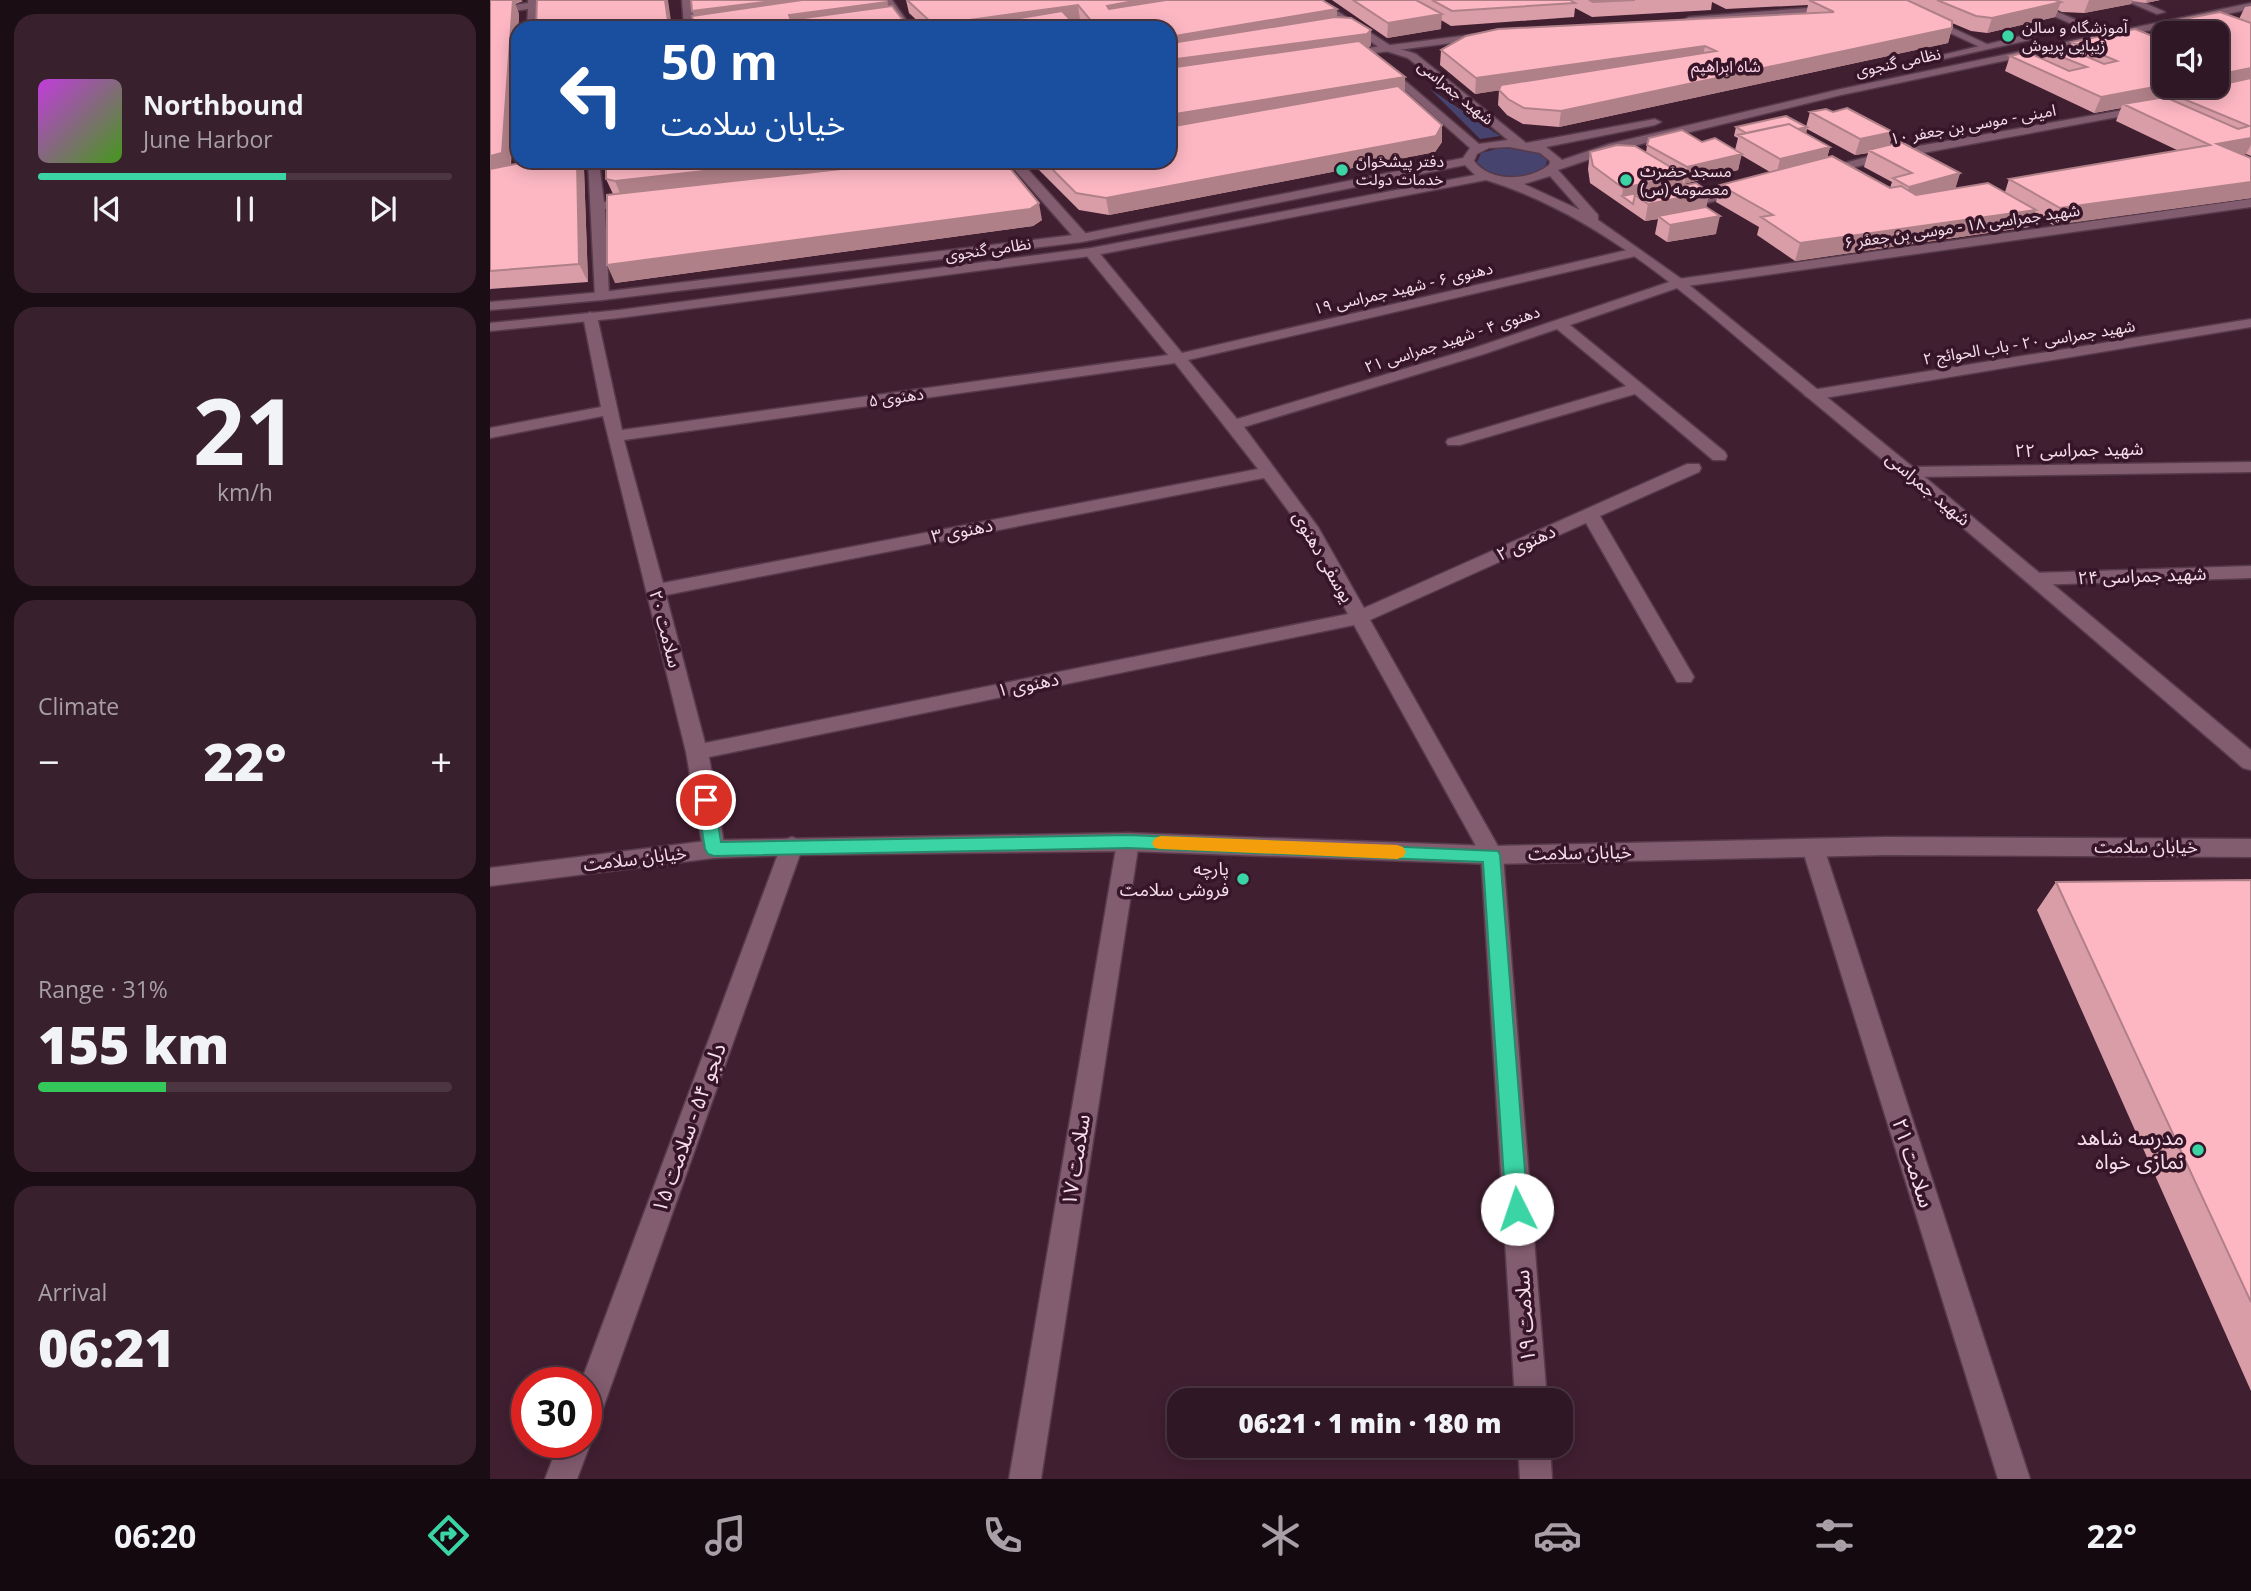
<!DOCTYPE html>
<meta charset="utf-8">
<style>
:root{--surface:#301725;--page:#38202d;--text:#f1f3f6;--muted:#a89fa7;--line:#4b3642;--accent:#3bd4a4}
body{margin:0;font-family:"Open Sans","Noto Sans Arabic",sans-serif;background:var(--page);color:var(--text);height:100vh;display:flex;flex-direction:column;font-size:26px;white-space:nowrap}
*{box-sizing:border-box;margin:0}
p{font-size:23px;color:var(--muted)}
.icon{flex:none;width:38px;height:38px;fill:none;stroke:currentColor;stroke-width:2;stroke-linecap:round;stroke-linejoin:round}
.map{position:relative;flex:1;overflow:hidden}
.details{display:flex;flex-direction:column;gap:14px;padding:14px;background:#1a0d14;width:490px}
.details>*{flex:none}
.hud{position:absolute;left:21px;top:21px;width:665px;height:147px;border-radius:21px;box-shadow:0 4px 18px #0003,0 0 0 2px var(--line);background:#1a4fa0;color:#fff;overflow:hidden}
.buttons{position:absolute;left:1662px;top:21px;display:grid;gap:14px}
.buttons a{display:grid;place-items:center;width:77px;height:77px;border-radius:14px;background:var(--surface);box-shadow:0 4px 18px #0003,0 0 0 2px var(--line);font-size:35px}
.speed{position:absolute;left:21px;top:1367px;display:flex;gap:14px;font-size:35px;font-weight:700;text-align:center}
.speed>*{display:grid;place-content:center;width:91px;height:91px;border-radius:50%;background:var(--surface);box-shadow:0 4px 18px #0003,0 0 0 2px var(--line);line-height:1}
.speed .limit{border:10px solid #d22;background:#fff;color:#111}
.pin{position:absolute;display:grid;place-items:center;width:60px;height:60px;color:#fff;margin:-30px;border:4px solid #fff;border-radius:50%;box-shadow:0 2px 7px #0007}
.me{position:absolute;width:77px;margin:-38px;rotate:356deg;stroke-linejoin:round;filter:drop-shadow(0 0 5px #0008)}
.turn{display:flex;align-items:center;gap:24px;height:147px;padding:0 35px;font-size:32px}
.turn .icon{width:91px;height:91px;stroke-width:2.5}
.turn b{display:block;font-size:49px;line-height:60px}
.big{font-size:52px;font-weight:800;line-height:1.1}
.details .widget{flex:1;display:flex;flex-direction:column;justify-content:center;gap:10px;min-width:0;padding:0 24px;border-radius:21px;background:var(--page)}
.details .dial{align-items:center;gap:0}
.dial b{font-size:91px;line-height:1}
.song{display:flex;align-items:center;gap:21px}
.cover{width:84px;height:84px;border-radius:10px;background:linear-gradient(135deg,hsl(290 70% 55%),hsl(100 70% 35%))}
.played{height:7px;border-radius:4px;background:linear-gradient(90deg,var(--accent) 60%,var(--line) 60%)}
.keys{display:flex;justify-content:space-around;direction:ltr}
.heat{display:flex;justify-content:space-between;align-items:center;font-size:38px;direction:ltr}
.charge{height:10px;border-radius:5px;background:linear-gradient(90deg,#34c759 31%,var(--line) 0)}
.trip{position:absolute;left:677px;top:1388px;width:406px;height:70px;border-radius:21px;background:var(--surface);box-shadow:0 4px 18px #0003,0 0 0 2px var(--line);font-weight:800;line-height:70px;text-align:center}
.tabs{display:flex;height:112px;justify-content:space-around;align-items:center;background:#13090f;color:var(--muted)}
.tabs .icon{width:49px;height:49px}
.tabs .selected{color:var(--accent)}
.tabs b{font-size:32px;color:var(--text)}
main{display:flex;flex:1;min-height:0}
.map>svg:first-child{display:block}
.green{fill:#47436f}
.lines{fill:none;stroke-linecap:round;stroke-linejoin:round}
.street-casing{stroke:#573b4b;stroke-width:3}
.secondary-casing{stroke:#573b4b;stroke-width:3}
.street{fill:#825c6f;fill-rule:evenodd}
.secondary{fill:#825c6f;fill-rule:evenodd}
.wall{fill:#d99da8;fill-rule:evenodd}
.shaded-wall{fill:#b08088}
.building{fill:#fcb7c3;stroke:#b08088;stroke-width:2}
.route{fill:#3bd4a4;stroke:#268a6b;stroke-width:2}
.slow{fill:#f59e0b}
.poi-dot{fill:#3bd4a4;stroke:#351527;stroke-width:2.5}
.labels{text-anchor:middle;stroke-width:7;stroke-linejoin:round;paint-order:stroke}
.far-poi-label{font-size:16px;fill:#f5dee9;stroke:#351527;text-anchor:start}
.far-street-label{font-size:16px;fill:#f5dee9;stroke:#351527}
.far-neighbourhood-label{font-size:16px;fill:#ffd2e8;stroke:#351527}
.street-label{font-size:18px;fill:#f5dee9;stroke:#351527}
.poi-label{font-size:18px;fill:#f5dee9;stroke:#351527;text-anchor:end}
.near-street-label{font-size:21px;fill:#f5dee9;stroke:#351527}
.near-poi-label{font-size:21px;fill:#f5dee9;stroke:#351527;text-anchor:end}
</style>
<main>
<section class="details">
<div class="widget">
<div class="song"><i class="cover"></i><div><b>Northbound</b><p>June Harbor</p></div></div>
<div class="played"></div>
<div class="keys"><svg class="icon" aria-label="previous" viewBox="0 0 24 24"><path d="M18 5L8 12l10 7zM5 5v14"/></svg><svg class="icon" aria-label="pause" viewBox="0 0 24 24"><path d="M8 5v14M16 5v14"/></svg><svg class="icon" aria-label="next" viewBox="0 0 24 24"><path d="M6 5l10 7-10 7zM19 5v14"/></svg></div>
</div>
<div class="widget dial"><b>21</b><p>km/h</p></div>
<div class="widget"><p>Climate</p>
<div class="heat"><a>−</a><b class="big">22°</b><a>+</a></div>
</div>
<div class="widget"><p>Range · 31%</p><b class="big">155 km</b><div class="charge"></div></div>
<div class="widget"><p>Arrival</p><b class="big">06:21</b></div>
</section>
<div class="map">
<svg width="1761" height="1479" viewBox="0 0 1761 1479">
<rect width="100%" height="100%" fill="#401f31"/>
<path class="green" d="M940 89 1010 136 990 139Z
M1017 146 1047 151 1057 160 1056 165C1041 181 1001 180 987 162L991 153Z"/>
<g class="lines">
<g class="street-casing">
<path id="street" d="M38 0H48L47 28H37L38 9 0 14V8L38 3Z
M192 0H202L204 28H194Z
M392 0H402L422 28H412Z
M1390 0H1403L1501 46 1492 48Z
M1527 0H1540L1600 26 1591 28Z
M1634 0H1648L1675 12 1667 14Z
M1345 6 1348 7V11L1199 23 1194 20 1199 17Z
M1003 32 1008 35 1007 37 854 57 849 54 854 51Z
M1656 106 1660 107V111L1400 159 1330 175 1324 171 1400 151Z
M98 161 109 163 114 202 144 199 150 203 144 207 115 209 119 296 112 300 105 296Z
M510 161H546L534 165 597 235V241H587L522 167 490 171 484 167 490 163Z
M1254 185 1260 189 1258 192 1213 204 1207 200Z
M1761 199V207L1190 287 1080 325 1235 452 1237 456 1235 460H1223L1145 394 970 445H958L956 442 958 439 1136 386 1067 329 994 354 754 427 828 527 874 608 1197 464H1209L1211 468 1209 472 1110 516 1204 677 1201 682H1187L1096 523 880 620 1013 855 1057 1400H1025L991 855 864 625 219 757 235 849 232 855 224 858 216 855 213 849 196 752 113 416 0 438V428L111 407 93 316 100 312 107 316 132 430 678 355 596 255V249H606L692 353 1146 248 1153 252 1146 256 698 360 747 419 984 348 1188 279ZM685 363 768 469 173 583 134 440ZM774 478 811 528 858 614 215 743 176 595Z
M1761 319V327L1322 400 1314 395 1322 390Z
M1761 462V472L1418 477 1410 472 1418 467Z
M1761 566V578L1543 585 1534 579 1543 573Z
M638 833 646 836 649 842 551 1479H519L627 842 630 836Z
M302 837 310 840 313 846 112 1411 107 1422 96 1427V1382H91L291 846 294 840Z
M1323 839 1331 842 1334 848 1540 1479H1508L1312 848 1315 842Z
M96 1431 101 1442 87 1479H55L69 1442H96Z
M1028 1446H1060L1062 1479H1030Z"/>
</g>
<g class="secondary-casing">
<path id="secondary" d="M819 0H830L901 46 926 54 1036 143 1165 119 1171 122 1165 125 1056 147 1072 160 1119 144 1351 89 1761 3V9L1351 95 1127 150 1068 170 1108 215V220L1193 280 1424 468 1761 750V770L1753 768C1610 645 1467 521 1322 401 1221 318 1123 219 996 180L601 256 129 318 0 331V323L129 310 601 248 985 175 975 165 592 242 112 300 0 310V302L112 292 592 234 973 158 980 148 889 67 888 65 893 62 989 144 1018 140 918 58 893 50ZM1019 147 1050 153 1060 161 1059 165C1038 181 1001 183 984 161L987 154 999 148ZM1060 176 1090 210 1034 184Z
M1540 34 1545 37 1544 39 1449 60 1444 57Z
M638 833 1002 846 1396 837 1761 839V857L1396 855 1002 864 638 851 302 855 224 858 0 886V868L224 840Z"/>
</g>
<use href="#street" class="street"/>
<use href="#secondary" class="secondary"/>
</g>
<path class="wall" d="M0 0 33 1 25 4 29 14 21 165 40 161H91L94 169 98 282 0 289Z
M416 0H832L847 9V17L881 45 878 48 915 92 952 142 945 152 619 215 589 210 547 168 546 161H679V28H597L590 20 581 21 588 28H435L419 13Z
M842 0H1670L1656 3 1642 1 1641 4 1594 13 1572 12 1568 10 1565 17 1497 33 1481 31 1462 23V28L1458 43 1069 127 1033 124 1017 115 1008 105 1009 90 985 94 950 65 951 50 1316 14 1318 5 1236 9 1222 2 1221 10 1102 17 1085 8 1084 17 961 26 951 20V29L897 38Z
M1761 6V156L1756 154 1753 155 1761 158V198L1563 225 1544 214 1539 227 1305 261 1267 235 1269 227 1226 202 1230 185 1280 172 1251 155 1248 170 1194 184 1219 192 1216 207 1226 234 1177 242 1165 234 1168 219 1155 221 1100 183 1098 169 1100 152 1156 153 1157 145 1212 142 1245 150 1248 138 1244 136 1246 127H1316L1320 112 1470 173 1465 188 1515 192 1519 179 1689 151 1626 121 1631 108 1604 113 1515 71 1520 56 1549 58 1552 49H1579L1582 42 1667 37 1673 23 1749 19 1755 7ZM1675 33H1727V86H1675ZM1317 129 1365 155 1378 153 1374 167 1402 182 1400 188 1337 158 1340 147 1316 134Z
M116 179 552 220 543 226 125 283 123 194Z
M1761 880V1391L1547 910 1566 882Z"/>
<path class="shaded-wall" d="M0 0H33L25 4 29 14 20 170 0 174Z
M175 0H178L182 28H179Z
M289 0H311L315 12 208 26 202 11Z
M649 0H732L619 20 617 6Z
M1599 0H1643L1641 4 1594 13Z
M1657 0H1670L1656 3Z
M397 2 401 16 314 18 316 28H303L299 15Z
M1571 2 1565 17 1497 33 1502 18Z
M588 5 590 20 532 28H444V25Z
M847 9V24L679 47V37Z
M952 14 951 29 897 38 898 23Z
M1462 28 1458 43 1069 127 1071 111Z
M881 30V45L877 49 679 76V60Z
M1215 46 1212 61 985 94 986 78Z
M1761 68V82L1684 95 1683 98 1637 107 1633 104 1631 108 1604 113 1611 97 1675 85V86H1727V75Z
M915 77V92L679 131V115Z
M952 125V142L945 152 619 215 616 198Z
M1317 127 1315 135 1266 139Z
M1403 132 1399 148 1378 150V153L1365 155 1370 139Z
M1761 138V145L1756 154 1719 161 1727 144Z
M1340 147 1335 164 1286 176 1290 159Z
M1252 154 1248 170 1194 184 1197 167Z
M87 161H91L94 169 98 282 89 264Z
M304 161H455L132 198 125 181Z
M1470 173 1465 190 1414 204 1419 187Z
M1194 175 1191 192 1132 196 1131 205 1133 188Z
M1761 182V198L1563 225 1570 208Z
M1219 192 1216 209 1168 216V219L1155 221 1158 204Z
M549 203 552 220 543 226 125 283 117 265Z
M1546 210 1539 227 1305 261 1310 243Z
M1230 216 1226 234 1177 242 1180 225Z"/>
<path class="building" d="M0 0H23L12 153 0 156Z
M47 0H175L179 28H46Z
M201 0H289L202 11Z
M312 0H396L397 2 299 15 304 28H205L202 16Z
M417 0H649L617 6 619 9 676 0H832L847 9 679 37V28H607L588 5 444 25Z
M863 0H926L952 14 898 23Z
M942 0H1080L1085 3 962 11Z
M1099 0H1145L1103 2Z
M1319 0H1417L1462 21V28L1071 111 1034 108 1018 99 1009 90 1011 85 1226 51 1215 46 986 78 951 50 976 36 1008 29 1344 12Z
M1447 0H1565L1571 2 1502 18 1486 16Z
M402 6 419 28H319L314 18Z
M572 11 588 28H577L574 23 542 28H470Z
M1730 12 1761 23V68L1727 75V44H1728H1727V33H1699L1673 23Z
M845 17 861 18 881 30 877 34 679 60V39L682 43Z
M574 23 577 28H542Z
M1645 29 1675 41V85L1611 97 1520 56 1537 52 1579 71 1597 67 1552 49 1570 45 1614 64 1627 61 1582 42Z
M869 41 915 77 679 115V68Z
M1761 78V138L1727 144 1761 158V182L1570 208 1519 179 1720 145 1633 104 1675 97 1748 129 1759 126 1684 95Z
M908 86 952 125 946 136 616 198 586 193 554 161H679V127Z
M1357 108 1403 132 1370 139 1320 112 1336 109 1343 112Z
M1296 116 1317 127 1308 129 1299 124 1256 133 1246 127Z
M1299 124 1340 147 1290 159 1248 135Z
M1192 130 1212 142 1225 138 1252 154 1197 167 1157 145 1159 138Z
M1411 142 1470 173 1419 187 1403 178 1422 173 1378 150Z
M1127 145 1145 146 1194 175 1133 188 1103 166 1100 152Z
M1342 156 1400 188 1411 186 1426 195 1498 183 1546 210 1310 243 1271 217 1283 215 1230 185Z
M40 161H87L89 264 0 271V169Z
M116 161H304L125 181 116 179Z
M424 161H514L549 203 540 209 117 265V195Z
M1206 183 1219 192 1158 204 1145 195Z
M1193 184 1195 185 1145 195 1143 204 1132 196Z
M1216 207 1230 216 1180 225 1168 216Z
M1761 880V1302L1566 882Z"/>
<path class="route" d="M216 794 224 800 231 842 638 835 1008 851 1010 855 1038 1209 1035 1217 1027 1220 1019 1217 1016 1209 993 862 638 848 224 856 218 854 215 849 207 800Z"/>
<path class="slow" d="M671 836 907 845 913 847 916 852 913 857 907 859 671 849 665 848 662 843 665 838Z"/>
<g class="poi-dot">
<circle cx="1518" cy="36" r="7"/>
<circle cx="852" cy="170" r="7"/>
<circle cx="1136" cy="180" r="7"/>
<circle cx="753" cy="879" r="7"/>
<circle cx="1708" cy="1150" r="7"/>
</g>
<g class="labels">
<g class="far-poi-label">
<text x="1532" y="33">آموزشگاه و سالن<tspan x="1532" dy="18">زیبایی پریوش</tspan></text>
<text x="866" y="167">دفتر پیشخوان<tspan x="866" dy="18">خدمات دولت</tspan></text>
<text x="1150" y="177">مسجد حضرت<tspan x="1150" dy="18">معصومه (س)</tspan></text>
</g>
<g class="far-street-label">
<text transform="translate(1408 62) rotate(-12)" y="6">نظامی گنجوی</text>
<text transform="translate(966 92) rotate(39)" y="6">شهید جمراسی</text>
<text transform="translate(1483 124) rotate(-10)" y="6">امینی - موسی بن جعفر ۱۰</text>
<text transform="translate(1472 226) rotate(-8)" y="6">شهید جمراسی ۱۸ - موسی بن جعفر ۶</text>
<text transform="translate(498 249) rotate(-8)" y="6">نظامی گنجوی</text>
<text transform="translate(913 288) rotate(-13)" y="6">دهنوی ۶ - شهید جمراسی ۱۹</text>
<text transform="translate(962 339) rotate(-18)" y="6">دهنوی ۴ - شهید جمراسی ۲۱</text>
<text transform="translate(1539 342) rotate(-9)" y="6">شهید جمراسی ۲۰ - باب الحوائج ۲</text>
<text transform="translate(406 397) rotate(-8)" y="6">دهنوی ۵</text>
</g>
<g class="far-neighbourhood-label">
<text x="1236" y="72">شاه ابراهیم</text>
</g>
<g class="street-label">
<text transform="translate(1589 450) rotate(-1)" y="6">شهید جمراسی ۲۲</text>
<text transform="translate(1438 489) rotate(40)" y="6">شهید جمراسی</text>
<text transform="translate(472 531) rotate(-11)" y="6">دهنوی ۳</text>
<text transform="translate(1036 543) rotate(-24)" y="6">دهنوی ۲</text>
<text transform="translate(833 557) rotate(60)" y="6">یوسفی دهنوی</text>
<text transform="translate(1652 576) rotate(-2)" y="6">شهید جمراسی ۲۴</text>
<text transform="translate(175 629) rotate(75)" y="6">سلامت ۲۰</text>
<text transform="translate(538 685) rotate(-11)" y="6">دهنوی ۱</text>
<text x="1656" y="853">خیابان سلامت</text>
<text transform="translate(1090 853) rotate(-1)" y="6">خیابان سلامت</text>
<text transform="translate(145 859) rotate(-7)" y="6">خیابان سلامت</text>
</g>
<g class="poi-label">
<text x="739" y="875">پارچه<tspan x="739" dy="21">فروشی سلامت</tspan></text>
</g>
<g class="near-street-label">
<text transform="translate(199 1128) rotate(-70)" y="7">دلجو ۵۴ - سلامت ۱۵</text>
<text transform="translate(586 1160) rotate(-81)" y="7">سلامت ۱۷</text>
<text transform="translate(1423 1163) rotate(72)" y="7">سلامت ۲۱</text>
<text transform="translate(1035 1316) rotate(-94)" y="7">سلامت ۱۹</text>
</g>
<g class="near-poi-label">
<text x="1694" y="1145">مدرسه شاهد<tspan x="1694" dy="24">نمازی خواه</tspan></text>
</g>
</g>
</svg>
<div class="buttons">
<a><svg class="icon" aria-label="sound" viewBox="0 0 24 24"><path d="M4 9h4l5-4v14l-5-4H4zM17 9q2 3 0 6"/></svg></a>
</div>
<div class="speed"><div class="limit">30</div></div>
<div class="pin" style="left:216px;top:800px;background:#d93025"><svg class="icon" aria-label="arrive" viewBox="0 0 24 24"><path d="M6 21V4h12l-3 4 3 4H6"/></svg></div>
<svg class="me" style="left:1027px;top:1209px" viewBox="-20 -20 40 40"><circle r="19" fill="#fff"/><path d="M0-13L10 11 0 6-10 11z" fill="#3bd4a4"/></svg>
<div class="trip">06:21 · 1 min · 180 m</div>
<div class="hud">
<div class="turn"><svg class="icon" aria-label="left" viewBox="0 0 24 24"><path d="M17 20v-9H6M10 6l-5 5 5 5"/></svg><div><b>50 m</b>خیابان سلامت</div></div>
</div>
</div>
</main>
<nav class="tabs">
<b>06:20</b>
<svg class="icon selected" aria-label="directions" viewBox="0 0 24 24"><path d="M12 3l9 9-9 9-9-9zM9 14v-3h6M13 9l2 2-2 2"/></svg>
<svg class="icon" aria-label="music" viewBox="0 0 24 24"><path d="M9 18V5l10-2v13"/><circle cx="6" cy="18" r="3"/><circle cx="16" cy="16" r="3"/></svg>
<svg class="icon" aria-label="phone" viewBox="0 0 24 24"><path d="M5 4h4l2 5-3 2q2 4 5 5l2-3 5 2v4C11 20 4 13 5 4z"/></svg>
<svg class="icon" aria-label="climate" viewBox="0 0 24 24"><path d="M12 3v18M4 7l16 10M4 17L20 7"/></svg>
<svg class="icon" aria-label="car" viewBox="0 0 24 24"><path d="M5 17H2v-5l4-1 3-4h7l3 4 3 1v5h-3M9 17h6M6 11h13"/><circle cx="7" cy="17" r="2"/><circle cx="17" cy="17" r="2"/></svg>
<svg class="icon" aria-label="filters" viewBox="0 0 24 24"><path d="M4 7h16M4 17h16"/><circle cx="9" cy="7" r="2"/><circle cx="15" cy="17" r="2"/></svg>
<b>22°</b>
</nav>
